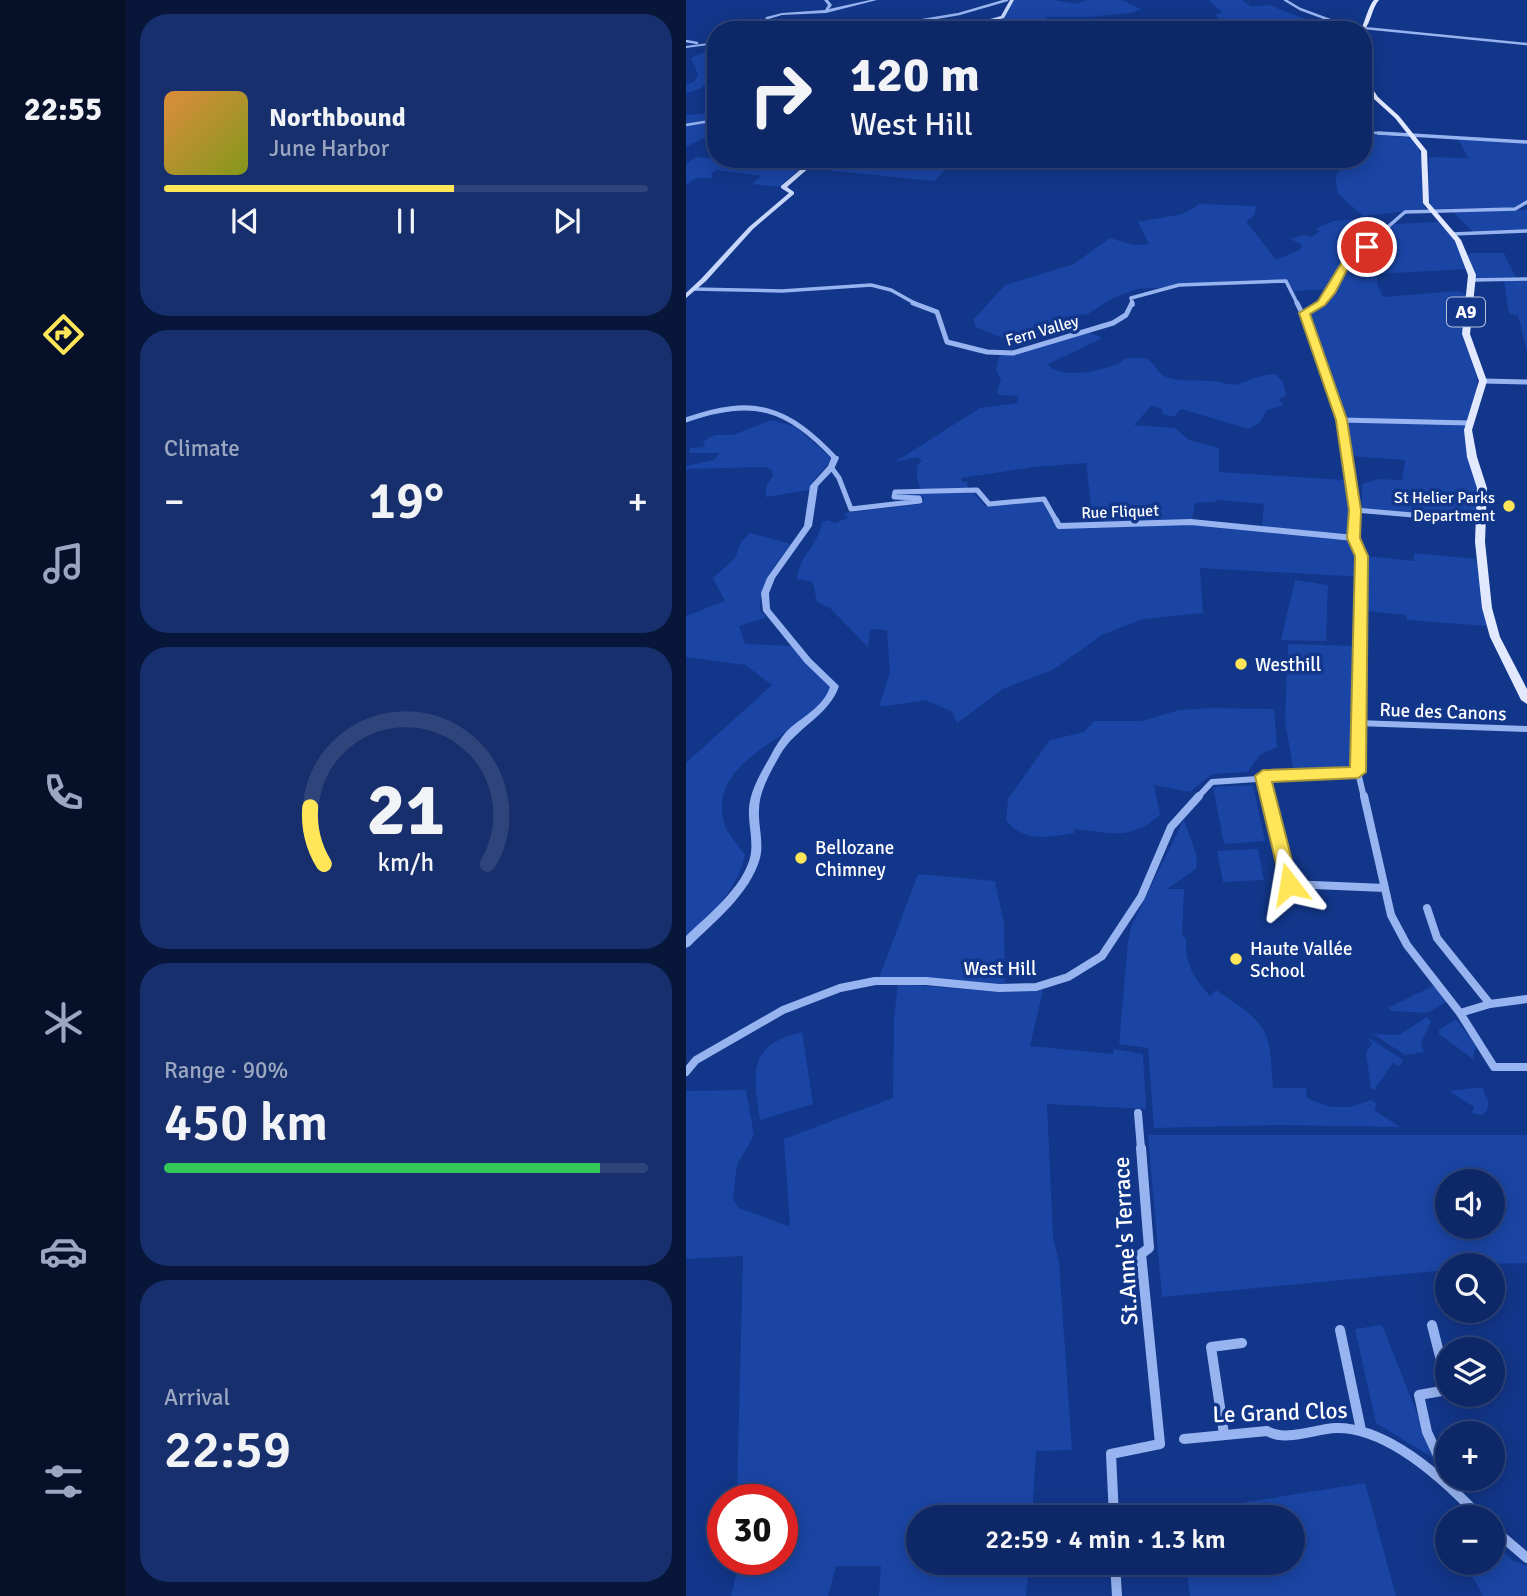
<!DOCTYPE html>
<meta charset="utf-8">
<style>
:root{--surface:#0e2867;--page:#17306d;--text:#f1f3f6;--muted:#9ba6c0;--line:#2e447b;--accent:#ffe658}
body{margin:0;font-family:Signika,sans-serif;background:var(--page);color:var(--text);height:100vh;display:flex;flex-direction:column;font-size:26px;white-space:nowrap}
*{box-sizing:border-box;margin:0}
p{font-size:23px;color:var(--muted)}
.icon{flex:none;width:38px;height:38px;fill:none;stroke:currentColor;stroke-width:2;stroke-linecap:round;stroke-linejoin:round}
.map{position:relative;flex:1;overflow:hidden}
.drawer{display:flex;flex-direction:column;gap:14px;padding:14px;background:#081639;width:560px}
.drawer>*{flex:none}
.banner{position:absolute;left:21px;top:21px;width:665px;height:147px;border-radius:28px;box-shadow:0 4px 18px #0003,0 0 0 2px var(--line);background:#0e2867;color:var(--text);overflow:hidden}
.buttons{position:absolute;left:749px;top:1169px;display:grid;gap:14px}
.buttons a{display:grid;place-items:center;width:70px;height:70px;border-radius:50%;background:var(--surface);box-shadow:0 4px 18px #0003,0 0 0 2px var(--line);font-size:35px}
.speed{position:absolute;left:21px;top:1484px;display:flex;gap:14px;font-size:35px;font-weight:700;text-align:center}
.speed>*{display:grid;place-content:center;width:91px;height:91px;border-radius:50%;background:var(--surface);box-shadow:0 4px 18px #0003,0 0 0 2px var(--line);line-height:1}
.speed .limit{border:10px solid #d22;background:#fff;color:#111}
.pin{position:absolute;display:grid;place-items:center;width:60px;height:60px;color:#fff;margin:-30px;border:4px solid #fff;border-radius:50%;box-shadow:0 2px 7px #0007}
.me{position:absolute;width:77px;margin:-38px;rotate:346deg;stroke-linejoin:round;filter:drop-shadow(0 0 5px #0008)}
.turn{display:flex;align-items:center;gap:24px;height:147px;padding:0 28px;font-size:32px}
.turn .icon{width:91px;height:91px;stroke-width:2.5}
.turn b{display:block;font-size:49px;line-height:60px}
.big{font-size:52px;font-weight:600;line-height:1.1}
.drawer .tile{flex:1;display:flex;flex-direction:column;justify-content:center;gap:10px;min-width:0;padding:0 24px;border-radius:28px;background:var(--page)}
.drawer .dial{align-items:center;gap:0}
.dial svg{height:182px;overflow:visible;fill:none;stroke:var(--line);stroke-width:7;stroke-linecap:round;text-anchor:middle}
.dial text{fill:var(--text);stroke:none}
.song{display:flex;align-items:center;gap:21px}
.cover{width:84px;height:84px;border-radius:10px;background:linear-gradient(135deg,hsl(30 70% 55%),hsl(70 70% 35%))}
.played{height:7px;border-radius:4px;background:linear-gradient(90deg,var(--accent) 60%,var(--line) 60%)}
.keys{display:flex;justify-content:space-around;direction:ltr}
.heat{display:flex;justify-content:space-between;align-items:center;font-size:38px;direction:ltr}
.charge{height:10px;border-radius:5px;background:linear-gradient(90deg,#34c759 90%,var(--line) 0)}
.trip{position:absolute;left:220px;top:1505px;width:399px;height:70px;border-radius:35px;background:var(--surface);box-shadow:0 4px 18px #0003,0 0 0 2px var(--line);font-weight:600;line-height:70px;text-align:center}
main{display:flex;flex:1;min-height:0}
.tab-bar{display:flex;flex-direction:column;width:126px;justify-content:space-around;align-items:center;background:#061029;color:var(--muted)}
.tab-bar .icon{width:49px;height:49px}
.tab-bar .current{color:var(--accent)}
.tab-bar b{font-size:32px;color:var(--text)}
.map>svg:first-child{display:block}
.green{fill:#1a45a4;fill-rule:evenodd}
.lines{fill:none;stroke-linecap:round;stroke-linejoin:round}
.stream{stroke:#8aadf4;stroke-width:2}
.minor-far5{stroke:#98b4f0;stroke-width:2.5}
.minor-far4{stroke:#98b4f0;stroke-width:3.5}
.minor-far3{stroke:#98b4f0;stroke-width:5}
.minor-far2{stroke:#98b4f0;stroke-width:6}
.minor-far1{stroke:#98b4f0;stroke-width:8}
.minor{stroke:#98b4f0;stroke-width:10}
.tertiary{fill:#98b4f0;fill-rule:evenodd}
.secondary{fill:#c7d6fb;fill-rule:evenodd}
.primary{fill:#e2e9ff;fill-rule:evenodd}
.route{fill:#ffe658;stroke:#a69639;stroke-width:2}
.poi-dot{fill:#ffe658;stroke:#123689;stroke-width:2.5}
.labels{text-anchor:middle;stroke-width:7;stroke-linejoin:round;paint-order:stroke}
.far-street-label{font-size:16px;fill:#fff;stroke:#123689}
.far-poi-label{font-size:16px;fill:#fff;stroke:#123689;text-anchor:end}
.shield{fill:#123689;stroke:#b8c3dc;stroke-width:2}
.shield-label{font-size:18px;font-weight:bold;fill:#fff}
.poi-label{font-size:19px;fill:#fff;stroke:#123689;text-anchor:start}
.street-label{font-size:19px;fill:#fff;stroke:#123689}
.near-street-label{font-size:23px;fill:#fff;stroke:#123689}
</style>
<main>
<nav class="tab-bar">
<b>22:55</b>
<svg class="icon current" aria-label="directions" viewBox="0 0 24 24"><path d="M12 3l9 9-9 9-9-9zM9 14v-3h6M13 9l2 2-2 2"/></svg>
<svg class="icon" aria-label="music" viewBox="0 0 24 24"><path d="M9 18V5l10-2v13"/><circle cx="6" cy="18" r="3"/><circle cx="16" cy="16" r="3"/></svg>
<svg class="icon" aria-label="phone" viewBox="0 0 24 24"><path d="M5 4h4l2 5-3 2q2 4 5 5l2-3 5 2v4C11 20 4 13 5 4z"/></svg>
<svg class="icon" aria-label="climate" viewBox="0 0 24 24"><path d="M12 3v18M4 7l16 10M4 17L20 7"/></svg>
<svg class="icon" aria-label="car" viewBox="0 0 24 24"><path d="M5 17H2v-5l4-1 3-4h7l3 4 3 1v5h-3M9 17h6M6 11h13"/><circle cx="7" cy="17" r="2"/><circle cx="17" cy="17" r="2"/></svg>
<svg class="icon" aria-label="filters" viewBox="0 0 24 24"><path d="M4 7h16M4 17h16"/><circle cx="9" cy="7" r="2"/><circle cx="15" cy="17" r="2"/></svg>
</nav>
<section class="drawer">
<div class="tile">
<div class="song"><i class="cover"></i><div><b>Northbound</b><p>June Harbor</p></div></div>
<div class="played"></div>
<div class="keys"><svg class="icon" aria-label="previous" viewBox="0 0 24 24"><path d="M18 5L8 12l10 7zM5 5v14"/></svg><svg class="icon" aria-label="pause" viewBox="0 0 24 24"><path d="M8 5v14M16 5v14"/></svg><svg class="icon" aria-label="next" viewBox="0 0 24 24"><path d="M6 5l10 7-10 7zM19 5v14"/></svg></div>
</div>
<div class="tile"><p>Climate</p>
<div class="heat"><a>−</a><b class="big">19°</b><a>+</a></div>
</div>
<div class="tile dial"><svg viewBox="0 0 100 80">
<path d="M14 69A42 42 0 1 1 86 69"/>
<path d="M14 69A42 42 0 0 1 8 44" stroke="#ffe658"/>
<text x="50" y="56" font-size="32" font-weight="700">21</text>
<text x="50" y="72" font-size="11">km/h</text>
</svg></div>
<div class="tile"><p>Range · 90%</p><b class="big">450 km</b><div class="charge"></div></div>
<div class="tile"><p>Arrival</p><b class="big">22:59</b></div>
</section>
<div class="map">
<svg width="841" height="1596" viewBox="0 0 841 1596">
<rect width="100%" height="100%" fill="#123689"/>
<path class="green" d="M328 0H367L391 4 400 0H436L455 9 445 13 402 17H361L359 26H371L372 30H298L300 22 318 18Z
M522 0H556L565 7 583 5 630 23 595 30H522L542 26 529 15 536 12Z
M30 52V76L14 89 0 93V85L8 82 12 75 5 58 16 53Z
M30 113V132L0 147V115Z
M677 133 726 138C747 165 729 183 740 209L677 216 652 194 649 175 657 168 651 163 653 159H712H677Z
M771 137 841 142V200L825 208 745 209 742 194 743 157 782 158Z
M11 157 30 159H129L100 180 94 187 66 184 75 176 30 170 25 174 27 178H10L0 185V164Z
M133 159H240L263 166 249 181 147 171 128 164Z
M514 204 570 206 568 216 560 221 590 260 614 250 616 245 605 239 618 235 625 237 634 231 629 229 648 221 676 218 692 234 657 264 645 289 608 291 601 280 451 289 425 299 402 314 379 317 326 342 290 327 287 320 319 285 388 264 424 238 447 245 463 244 452 222 497 214Z
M765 210H841V230L787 232Z
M752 222 768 238 781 269 691 274V284L697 297 773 291 781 295 777 308 776 335 791 377V392L780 425 792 491V518L676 509V484L693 479 716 480 719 460 665 456 657 418 622 315 646 293 662 264 707 224Z
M785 253H818L830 278 792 279 788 277 782 255Z
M818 280H841V352L832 315 823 314Z
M402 332 417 338 362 364C373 380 413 371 429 365 434 363 437 359 443 358 473 354 465 373 483 378 498 382 516 379 532 382 538 383 548 386 553 384 566 379 574 375 589 374L597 382 600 395 593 400 598 405 581 410 574 422 563 429 495 409 488 417 477 414 476 409 466 405 448 425 489 428 503 440 533 448V472L660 480 666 509 665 533 655 535 576 527 578 504 531 500 530 502 509 503 506 521 407 522 400 463 348 467 275 478 276 482H281L282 488 235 490 231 480V466L236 461 231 457 209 462 294 408 332 403V396L313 395 311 392 315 379 310 371 313 356Z
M85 420 110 427 145 458C140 471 126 477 124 490L79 497 81 484 87 476 86 470 80 467 0 469V466L28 460 34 453H3L4 448 19 447 17 441 29 435H47Z
M287 492 299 506 356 501 371 527 502 524 657 538 666 541 677 577 514 568 517 613 457 619 416 635 367 670 317 689 271 723 266 712 240 700 193 707 204 672 201 630 184 629 182 647 144 608 131 602 127 582 111 579C113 556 133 544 136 522L141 520 149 523 162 518 158 513 235 504 238 501 237 497 212 495 214 494Z
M64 533 105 544C89 565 73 583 74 611L81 617 53 626 59 644 106 646 145 688C123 738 20 753 38 823 41 834 53 846 59 855 51 890 26 914 0 938V763L86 685 59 665 0 657V616L39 601 27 578 49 558 55 542Z
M728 553 790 559 801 626 721 620 720 615 680 611 682 574 679 556 728 561Z
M609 580 642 585 640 641 595 640Z
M602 644 670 646 669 770 608 773 599 721Z
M526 708 588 709 591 747 574 755 561 772 526 774 504 792 468 785 474 815C443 841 428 833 389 829L388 833C362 838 337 842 320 820L322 799 364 740 398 732 408 721H456L493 710Z
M567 785 579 841 538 844 527 787Z
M498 819 511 857 510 869 481 889H498L496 936 500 938C499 964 507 976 524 996L530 990C547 1002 570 1014 579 1033 586 1048 585 1071 587 1088H620L621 1098 644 1107H665L685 1100 691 1104 688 1110 714 1127 592 1125 468 1128 462 1048 433 1044 442 942 445 927Z
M572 849 578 880 537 882 531 851Z
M232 874 309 881 318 923 319 984 193 978Z
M212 984 314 992 357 990 344 1046 427 1054 428 1049 457 1054 460 1109 361 1104 367 1237 373 1263 386 1450 350 1451 346 1517H233V1563H343L340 1596H193L195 1566H150L142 1596H45L54 1559H96V1500H68L51 1494 57 1256 0 1259V1091L60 1090 68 1135 51 1165 47 1200 53 1208 104 1227 98 1139 207 1098 208 1017Z
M749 985 763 1000 741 1013 706 1011 702 1008Z
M741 1017 745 1021 735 1043 738 1052 719 1055 687 1034 713 1035Z
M770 1019 790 1046 787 1059 753 1034V1030Z
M116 1032 127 1104 74 1120C67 1073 61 1045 116 1032Z
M683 1038 717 1060 713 1066 707 1063 688 1090 685 1088 680 1053 686 1044Z
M796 1087 803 1103 800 1112 795 1115 786 1113 788 1107 763 1091Z
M462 1135H841V1263L761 1265V1270L476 1297ZM761 1181H807V1227H761Z
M696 1325 749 1459 690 1423 669 1329Z
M679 1483 710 1596H504L499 1563H607V1517H494L493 1513Z
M807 1540 826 1560 841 1566V1596H797L779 1563H807Z"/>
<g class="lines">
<path class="stream" d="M57 25V30"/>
<path class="minor-far5" d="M599 0 614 9 671 30
M678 28 841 44
M178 30 273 14 321 0
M0 41 11 43
M0 125 30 120
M677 132 721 135"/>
<path class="minor-far4" d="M692 133 841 142
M767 234 841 231
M786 280 841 279
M7 289 96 291 185 285 205 290 232 305
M447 305 445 298 493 285 600 281 612 305
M632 305 644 293 659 264 719 212 829 209 841 202"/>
<path class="minor-far3" d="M227 303 251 312 261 342 301 352 327 353 427 323 440 315 446 303
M611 303 629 339 655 420 669 522
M618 313 636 303
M797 381 841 382
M0 420C67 396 101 407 149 458
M655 420 784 423
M145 467 153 478 165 509 234 501 233 498 208 497 209 492 291 490 303 504 358 499 371 522
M669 510 796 521"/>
<path class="minor-far2" d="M370 520 373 526 505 522 668 538
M669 520 668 538 675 556 672 772 678 798
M786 520 796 521
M671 723 841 729
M577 776 582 798
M511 798 526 782 672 772"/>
<path class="minor-far1" d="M582 796 603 884 699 888
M678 796 705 915 721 945 774 1013 808 1067H841
M741 908 751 938 804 1004
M774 1013 804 1004 841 999
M0 1072 10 1060 97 1010 154 988 189 981H240L313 988 350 987 382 977 416 956 455 897 485 827 513 796
M452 1113 455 1149"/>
<path class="minor" d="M746 1325 761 1384
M654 1330 675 1430
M761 1390 733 1395 741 1432 761 1475
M538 1434 525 1347 556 1343
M498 1439 581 1431C600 1442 628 1429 650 1428 702 1427 760 1481 794 1517
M428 1517 425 1454 474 1444 455 1254 463 1248 455 1148
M807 1529 841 1558
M429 1563 431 1596"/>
<path class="tertiary" d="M138 0H142L146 5 143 9 184 0H191L140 13 96 15 83 19 80 30H76L80 17 96 13 139 10 142 5Z
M30 42V44L0 48V46Z
M146 456H152L153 458 148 469 132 486 126 526 89 578 83 593 84 609 125 659 153 686C143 716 110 727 94 755 85 771 73 791 73 810 72 826 78 842 74 858 64 894 29 921 4 946L0 948V936C22 915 56 888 64 858 68 841 62 825 63 809 64 790 76 771 85 755 89 747 94 739 100 732 115 717 137 708 144 687L119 663 77 611 75 593 81 578 118 526 124 486 142 466Z"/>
<path class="secondary" d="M324 0H328L318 18 300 23 298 30H294L297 21 315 16Z
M127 159H133L101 187 108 192V194L67 229 20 281 0 298V293L15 279 63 227 103 193 95 188V186Z"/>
<path class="primary" d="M688 0H693C685 9 686 22 677 31L675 30C679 21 683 5 688 0Z
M677 75 692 97 713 116 741 151 743 203 775 240 790 275 784 334 801 381 786 430 791 457 801 488 799 542 806 608 814 637 841 689V704L835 700 804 637 796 608 789 542 791 488 781 457 778 430 793 381 776 334 782 275 769 241 737 203 735 151 709 118 688 99 677 82Z"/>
</g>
<path class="route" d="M678 245 686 247 663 266 649 293 639 305 624 314 661 420 675 510 674 538 682 556 680 772 672 778 586 782 612 884 609 888H597L595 884 569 776 577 770 664 767 669 556 661 538 663 510 650 420 613 313 632 301 656 262Z"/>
<g class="poi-dot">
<circle cx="823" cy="506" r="7"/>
<circle cx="555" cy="664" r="7"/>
<circle cx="115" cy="858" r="7"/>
<circle cx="550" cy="959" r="7"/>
</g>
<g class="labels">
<g class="far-street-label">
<text transform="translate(356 330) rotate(-16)" y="6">Fern Valley</text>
<text transform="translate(434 511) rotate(-2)" y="6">Rue Fliquet</text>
</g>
<g class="far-poi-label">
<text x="809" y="503">St Helier Parks<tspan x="809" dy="18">Department</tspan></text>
</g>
<rect class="shield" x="761" y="297.5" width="38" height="29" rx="5"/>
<g class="shield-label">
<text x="780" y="318">A9</text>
</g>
<g class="poi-label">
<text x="569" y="671">Westhill</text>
<text x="129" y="854">Bellozane<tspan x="129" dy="22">Chimney</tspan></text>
<text x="564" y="955">Haute Vallée<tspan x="564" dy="22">School</tspan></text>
</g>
<g class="street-label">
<text transform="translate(757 711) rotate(2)" y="7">Rue des Canons</text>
<text x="314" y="975">West Hill</text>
</g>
<g class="near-street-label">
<text transform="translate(439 1241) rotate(-93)" y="8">St.Anne's Terrace</text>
<text transform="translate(594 1412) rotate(-2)" y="8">Le Grand Clos</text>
</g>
</g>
</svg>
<div class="buttons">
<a><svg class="icon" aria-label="sound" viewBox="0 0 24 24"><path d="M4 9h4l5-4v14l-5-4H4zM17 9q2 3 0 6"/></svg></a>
<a><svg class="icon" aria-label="search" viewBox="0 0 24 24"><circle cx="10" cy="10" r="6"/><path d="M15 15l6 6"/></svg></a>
<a><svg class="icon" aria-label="layers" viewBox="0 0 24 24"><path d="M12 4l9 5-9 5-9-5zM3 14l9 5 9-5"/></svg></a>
<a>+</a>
<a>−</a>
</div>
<div class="speed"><div class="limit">30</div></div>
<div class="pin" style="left:681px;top:247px;background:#d93025"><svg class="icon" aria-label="arrive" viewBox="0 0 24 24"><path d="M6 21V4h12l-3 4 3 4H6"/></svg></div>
<svg class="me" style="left:603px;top:884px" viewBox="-20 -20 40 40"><path d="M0-17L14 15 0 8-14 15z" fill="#ffe658" stroke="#fff" stroke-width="4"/></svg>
<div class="trip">22:59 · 4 min · 1.3 km</div>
<div class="banner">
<div class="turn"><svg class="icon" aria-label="right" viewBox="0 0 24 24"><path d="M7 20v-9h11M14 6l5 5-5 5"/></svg><div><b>120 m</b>West Hill</div></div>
</div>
</div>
</main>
